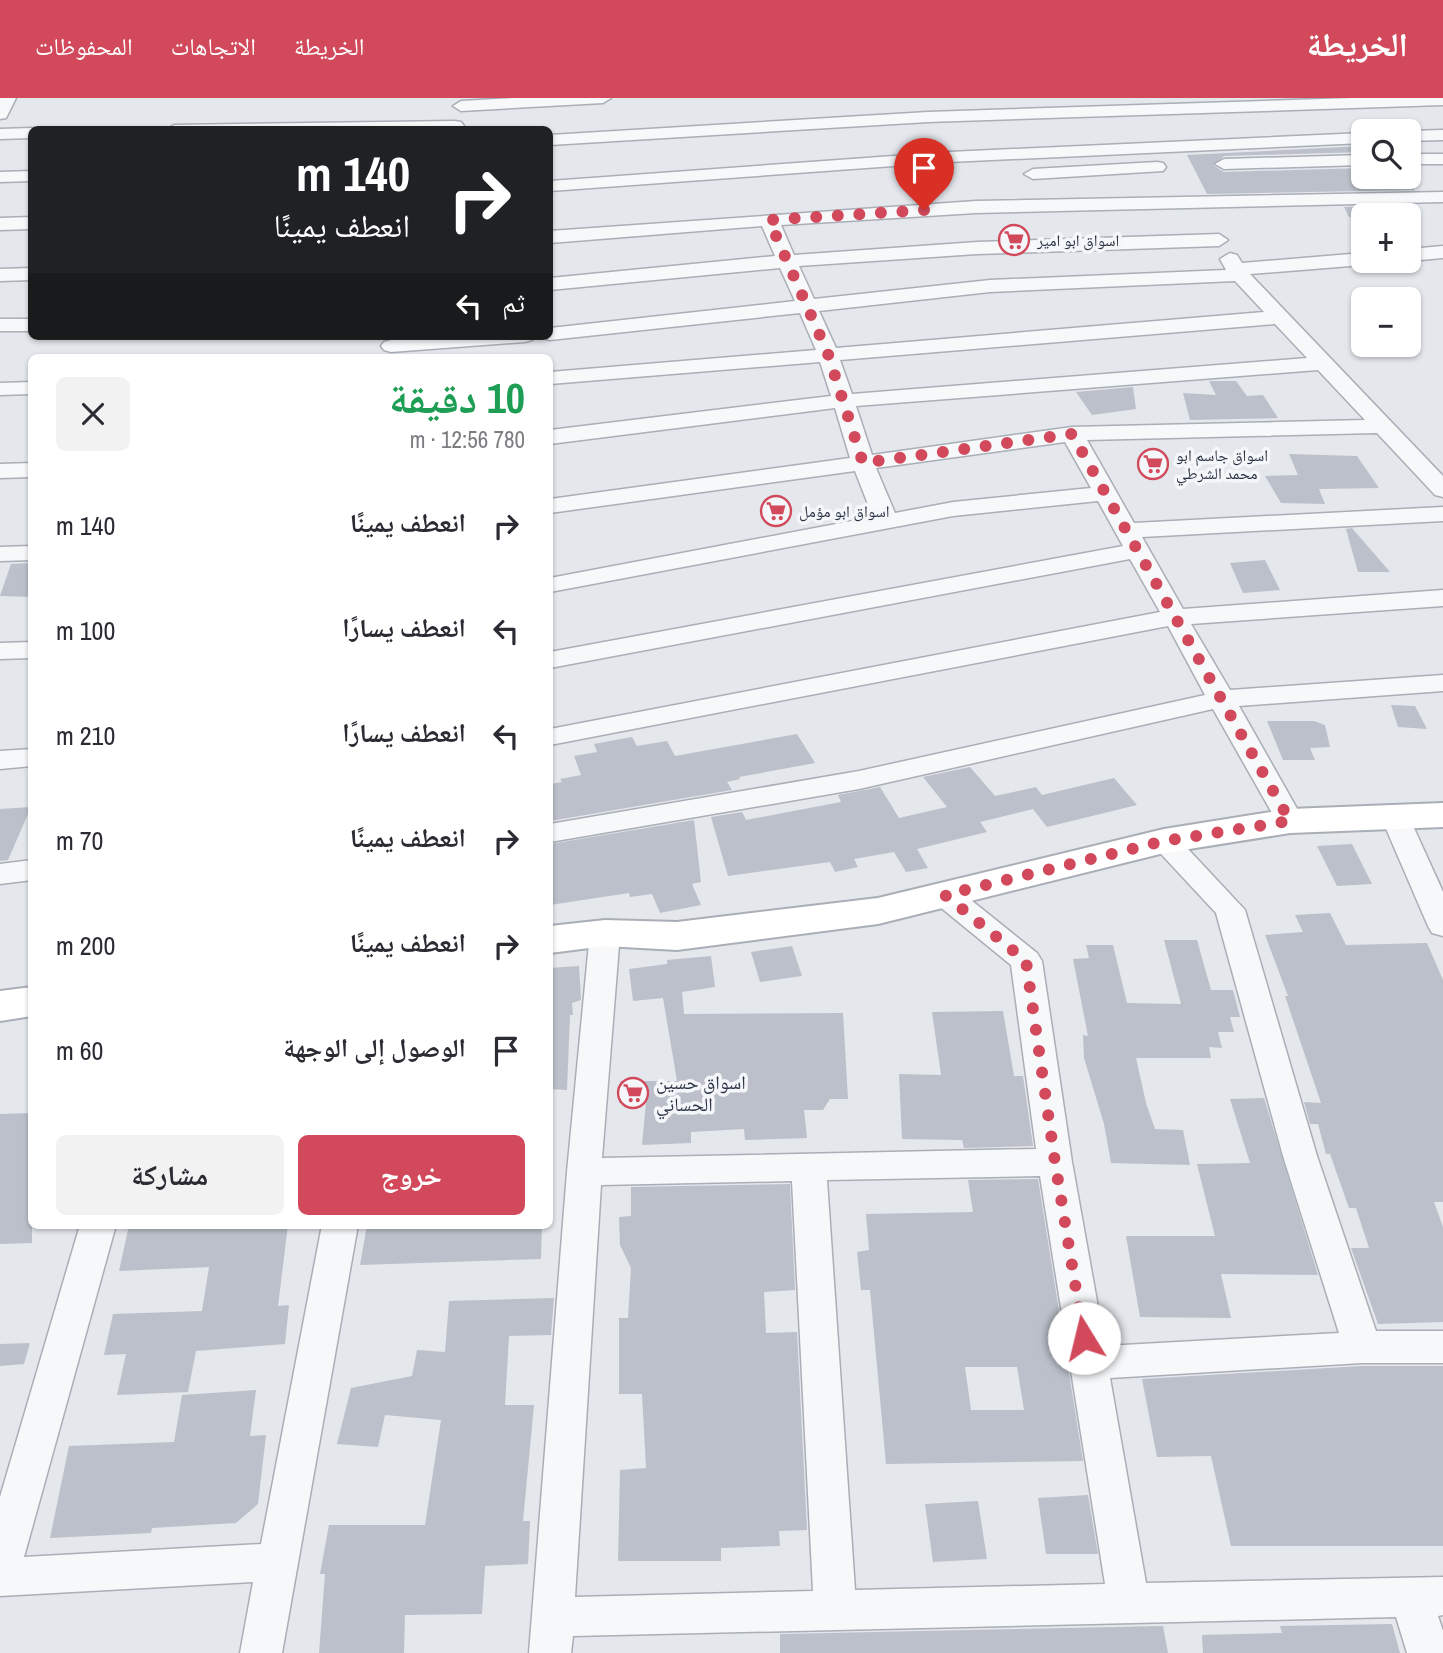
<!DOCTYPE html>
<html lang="ar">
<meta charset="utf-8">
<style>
body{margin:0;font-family:"Archivo Narrow","Noto Naskh Arabic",sans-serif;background:#f2f2f3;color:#2b2b33;direction:rtl;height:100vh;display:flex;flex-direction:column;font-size:26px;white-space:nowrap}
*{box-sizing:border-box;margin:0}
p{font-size:23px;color:#7c7c81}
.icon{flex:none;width:38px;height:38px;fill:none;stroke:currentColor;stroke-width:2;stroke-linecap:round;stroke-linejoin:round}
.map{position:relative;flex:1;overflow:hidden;direction:ltr}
.panel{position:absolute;left:28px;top:256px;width:525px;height:875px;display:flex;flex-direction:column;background:#fff;border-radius:10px;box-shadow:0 2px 5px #0004;direction:rtl}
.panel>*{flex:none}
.guide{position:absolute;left:28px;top:28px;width:525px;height:214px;border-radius:10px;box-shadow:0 2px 5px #0004;direction:rtl;background:#202124;color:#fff;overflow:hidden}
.fabs{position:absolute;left:1351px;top:21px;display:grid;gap:14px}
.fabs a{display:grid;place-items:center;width:70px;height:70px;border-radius:10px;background:#fff;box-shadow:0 2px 5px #0004;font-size:35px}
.pin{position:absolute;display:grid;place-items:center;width:60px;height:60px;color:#fff;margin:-72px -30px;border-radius:50% 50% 50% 0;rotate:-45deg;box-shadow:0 0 7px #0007}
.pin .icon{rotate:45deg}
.me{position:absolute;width:77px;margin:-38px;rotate:351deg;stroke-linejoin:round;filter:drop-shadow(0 0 5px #0008)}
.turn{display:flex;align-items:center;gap:24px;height:147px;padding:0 28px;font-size:32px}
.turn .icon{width:91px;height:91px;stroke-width:2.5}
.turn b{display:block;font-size:49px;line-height:60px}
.then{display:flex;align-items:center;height:66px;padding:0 28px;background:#0003;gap:14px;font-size:26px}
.round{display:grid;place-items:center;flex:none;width:74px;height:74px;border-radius:10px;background:#f2f2f3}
.summary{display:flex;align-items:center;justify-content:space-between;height:119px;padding:0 28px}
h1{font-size:42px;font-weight:700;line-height:52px;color:#1e9e55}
.cta{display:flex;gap:14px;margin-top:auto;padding:14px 28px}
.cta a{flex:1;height:80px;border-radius:10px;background:#d1495b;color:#fff;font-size:28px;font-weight:700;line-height:80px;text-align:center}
.cta a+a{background:#f2f2f3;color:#2b2b33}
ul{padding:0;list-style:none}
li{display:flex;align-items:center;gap:21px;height:105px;padding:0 28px}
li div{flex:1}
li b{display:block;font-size:26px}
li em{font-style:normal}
header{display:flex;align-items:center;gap:42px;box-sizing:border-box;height:98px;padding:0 35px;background:#d1495b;color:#fff}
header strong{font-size:33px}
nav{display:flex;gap:38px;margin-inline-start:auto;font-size:24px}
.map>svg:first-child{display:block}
.building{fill:#bbc0ca;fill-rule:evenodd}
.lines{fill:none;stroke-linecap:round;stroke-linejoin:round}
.street-casing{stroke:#a9aeb7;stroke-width:3}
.secondary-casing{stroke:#a9aeb7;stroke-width:4}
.street{fill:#f7f8fa;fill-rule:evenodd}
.secondary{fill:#fff;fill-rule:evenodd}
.route{stroke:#d1495b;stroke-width:12;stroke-dasharray:0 21.6}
.labels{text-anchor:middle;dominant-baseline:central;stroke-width:7;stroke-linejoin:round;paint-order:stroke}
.far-poi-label{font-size:16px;fill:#2b3445;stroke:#f4f6f9;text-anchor:start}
.poi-label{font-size:19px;fill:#2b3445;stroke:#f4f6f9;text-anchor:start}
</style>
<header>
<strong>الخريطة</strong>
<nav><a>الخريطة</a><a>الاتجاهات</a><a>المحفوظات</a></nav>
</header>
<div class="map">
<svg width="1443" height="1555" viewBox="0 0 1443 1555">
<rect width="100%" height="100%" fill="#e4e7ec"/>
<path class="building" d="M 1363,48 L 1363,54 L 1224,58 L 1213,67 L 1224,74 L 1363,70 L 1363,80 L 1405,79 L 1415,92 L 1207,96 L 1187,57 Z
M 1402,108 L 1399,109 L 1401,117 L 1349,119 L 1344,109 Z
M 1209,283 L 1236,283 L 1247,298 L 1263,297 L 1278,320 L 1190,322 L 1183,295 L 1216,297 Z
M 1133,289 L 1136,311 L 1092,317 L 1076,294 Z
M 1289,356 L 1357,358 L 1379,390 L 1319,391 L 1325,406 L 1281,405 L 1265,378 L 1298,377 Z
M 1352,430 L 1390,474 L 1358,474 L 1346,431 Z
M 1265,462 L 1280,492 L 1243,495 L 1230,465 Z
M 32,465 L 32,499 L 0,498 L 11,466 Z
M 1391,607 L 1415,608 L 1427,631 L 1398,629 Z
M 1267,623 L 1314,623 L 1325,627 L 1330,649 L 1310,650 L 1315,662 L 1283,662 Z
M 797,636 L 815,665 L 739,679 L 740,681 L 727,684 L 732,692 L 550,723 L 550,686 L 562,684 L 560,681 L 581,677 L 574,658 L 597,654 L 594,646 L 632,639 L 637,648 L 667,643 L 675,658 Z
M 970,669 L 995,698 L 1036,689 L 1042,697 L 1114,680 L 1137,707 L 1047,729 L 1033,711 L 980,724 L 987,734 L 917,751 L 928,770 L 906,774 L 894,754 L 854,761 L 858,769 L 835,774 L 830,764 L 728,778 L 711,719 L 742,714 L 746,722 L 841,704 L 838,697 L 880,689 L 899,720 L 947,709 L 923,679 Z
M 31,709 L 8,762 L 0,763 L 0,711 Z
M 694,722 L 701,784 L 692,786 L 701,807 L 660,815 L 652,796 L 630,799 L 629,795 L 550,807 L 550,746 Z
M 1352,746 L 1372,786 L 1337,788 L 1317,748 Z
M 1330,815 L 1346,847 L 1427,845 L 1443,882 L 1443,1104 L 1434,1104 L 1443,1129 L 1443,1224 L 1378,1226 L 1351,1150 L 1369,1150 L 1356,1110 L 1349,1110 L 1330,1056 L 1326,1056 L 1318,1026 L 1310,1026 L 1304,1004 L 1321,1005 L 1285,898 L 1288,898 L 1265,837 L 1303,834 L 1295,817 Z
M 1164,842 L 1197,842 L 1211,892 L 1233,892 L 1240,919 L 1230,919 L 1234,934 L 1218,934 L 1222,950 L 1209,949 L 1211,960 L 1136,960 L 1146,1005 L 1155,1031 L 1183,1032 L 1190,1067 L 1111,1065 L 1104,1026 L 1084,960 L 1083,937 L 1088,938 L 1073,861 L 1089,860 L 1086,847 L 1113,847 L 1127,905 L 1181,906 Z
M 792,848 L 802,878 L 760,884 L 751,854 Z
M 711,858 L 715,889 L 682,894 L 684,916 L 843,915 L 848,1001 L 830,1001 L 823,1012 L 804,1012 L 807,1040 L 745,1042 L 744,1031 L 691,1034 L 691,1045 L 642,1047 L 646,1004 L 619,1005 L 620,983 L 677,983 L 663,900 L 633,903 L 629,871 L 667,866 L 667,862 Z
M 579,868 L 581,902 L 572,905 L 573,917 L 570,917 L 567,992 L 550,991 L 550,870 Z
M 1003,913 L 1014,978 L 1023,978 L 1033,1048 L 964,1050 L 962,1042 L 902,1041 L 899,976 L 941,977 L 932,914 Z
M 1264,1000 L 1318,1177 L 1221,1176 L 1231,1220 L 1140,1219 L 1126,1138 L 1215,1138 L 1197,1066 L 1250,1065 L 1230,1001 Z
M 32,1015 L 32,1145 L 0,1146 L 0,1016 Z
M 1038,1081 L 1083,1363 L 886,1366 L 870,1192 L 861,1192 L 857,1154 L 869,1152 L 866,1116 L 973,1114 L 968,1082 ZM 965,1269 L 1017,1269 L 1024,1312 L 971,1312 Z
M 790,1086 L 795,1192 L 764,1194 L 766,1235 L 797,1234 L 807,1432 L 779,1433 L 780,1448 L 721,1450 L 721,1463 L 618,1463 L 620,1372 L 646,1370 L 642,1296 L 619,1296 L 619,1220 L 628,1220 L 631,1170 L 620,1147 L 619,1119 L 631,1118 L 631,1089 Z
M 129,1127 L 288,1127 L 278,1208 L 289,1207 L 285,1246 L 196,1253 L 188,1294 L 117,1297 L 126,1256 L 104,1257 L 113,1216 L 202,1213 L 209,1169 L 119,1173 Z
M 367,1127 L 542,1127 L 541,1161 L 360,1167 Z
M 554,1200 L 551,1237 L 509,1238 L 505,1307 L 534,1307 L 523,1423 L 530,1423 L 528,1466 L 485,1468 L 482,1516 L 405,1517 L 404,1555 L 319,1555 L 325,1476 L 320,1476 L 329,1427 L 425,1427 L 441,1322 L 385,1317 L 378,1349 L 337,1346 L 351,1290 L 412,1278 L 417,1252 L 445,1254 L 449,1203 Z
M 30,1245 L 24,1266 L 0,1268 L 0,1246 Z
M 1362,1268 L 1443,1268 L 1443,1448 L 1231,1448 L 1211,1358 L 1157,1359 L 1142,1281 Z
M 256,1292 L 250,1338 L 266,1337 L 258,1406 L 236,1425 L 152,1430 L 151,1435 L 50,1440 L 69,1348 L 174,1344 L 182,1297 Z
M 1088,1397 L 1098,1456 L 1046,1456 L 1038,1400 Z
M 978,1403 L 987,1461 L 933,1464 L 925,1406 Z
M 1392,1526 L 1400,1555 L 1203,1555 L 1202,1537 L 1282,1535 L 1280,1528 Z
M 1163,1528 L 1168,1555 L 780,1555 L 780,1536 Z"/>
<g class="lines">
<g class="street-casing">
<path id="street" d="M 0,0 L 16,0 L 6,20 L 0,21 Z
M 514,0 L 611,0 L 603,5 L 461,13 L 453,8 L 461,3 Z
M 1352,0 L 1443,0 L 1443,7 L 928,24 L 550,47 L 550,37 L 928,14 Z
M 455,23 L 461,24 L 464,28 L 461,32 L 166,32 L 174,27 Z
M 32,30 L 38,32 L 32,32 L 32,40 L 0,41 L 0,31 Z
M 1443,32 L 1443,42 L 1409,43 L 1407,33 Z
M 1363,35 L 1363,45 L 949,64 L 550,93 L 550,83 L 949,54 Z
M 1409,56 L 1443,56 L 1443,66 L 1409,66 Z
M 1363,57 L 1363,67 L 1224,71 L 1215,66 L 1224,61 Z
M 1157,64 L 1163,65 L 1166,69 L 1163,73 L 1033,81 L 1024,76 L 1033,71 Z
M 32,73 L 32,83 L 0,84 L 0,74 Z
M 1443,94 L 1443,104 L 976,115 L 781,127 L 794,157 L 977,144 L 1219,136 L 1228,142 L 1219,148 L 977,156 L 799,168 L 814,201 L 990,182 L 1226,172 L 1220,161 L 1230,155 L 1237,157 L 1242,165 L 1363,155 L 1363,163 L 1371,163 L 1363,167 L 1250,176 L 1443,378 L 1443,399 L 1435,397 L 1377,335 L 1087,342 L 1134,425 L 1443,409 L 1443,423 L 1142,439 L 1183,511 L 1443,492 L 1443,508 L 1191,526 L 1230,592 L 1443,577 L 1443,593 L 1239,608 L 1304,723 L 1300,729 L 1290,732 L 1280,729 L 1213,611 L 859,691 L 550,744 L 550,726 L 859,673 L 1205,597 L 1168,528 L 550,647 L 550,631 L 1160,514 L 1130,461 L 550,570 L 550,554 L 1123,448 L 1098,403 L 953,418 L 550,494 L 550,480 L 873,419 L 855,373 L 550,415 L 550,401 L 850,360 L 835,310 L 550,346 L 550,332 L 831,298 L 820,264 L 550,286 L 550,274 L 816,252 L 800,215 L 550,242 L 543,240 L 541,238 L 550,238 L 550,230 L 795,203 L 780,170 L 550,192 L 550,180 L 775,158 L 762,128 L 550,145 L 550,133 L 976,103 ZM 1235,183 L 1264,214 L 836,250 L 819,213 L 990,194 ZM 1275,226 L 1307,260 L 852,296 L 840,262 ZM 1318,272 L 1365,322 L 1072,329 L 872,357 L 856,308 ZM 1065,344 L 1091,390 L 953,404 L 895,415 L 876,370 Z
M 32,119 L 32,131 L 0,132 L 0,120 Z
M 1443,148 L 1443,160 L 1409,163 L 1409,151 Z
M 32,170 L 32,182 L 0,183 L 0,171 Z
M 0,221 L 32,221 L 32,233 L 0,233 Z
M 442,238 L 535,238 L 532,242 L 525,244 L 391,254 L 384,252 L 381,248 L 384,244 L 391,242 Z
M 32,284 L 32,296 L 0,297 L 0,285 Z
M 32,365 L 32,379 L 0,380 L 0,366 Z
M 32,448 L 32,462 L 0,463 L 0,449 Z
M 32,544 L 32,560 L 0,561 L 0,545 Z
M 32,651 L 32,668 L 0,671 L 0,653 Z
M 1395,710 L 1405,713 L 1409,719 L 1443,794 L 1443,838 L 1432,835 L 1428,828 L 1381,719 L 1385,713 Z
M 1164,734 L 1174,736 L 1245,812 L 1317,1058 L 1376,1233 L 1443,1233 L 1443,1265 L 1362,1265 L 1110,1280 L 1146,1485 L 1443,1479 L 1443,1517 L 1438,1518 L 1443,1533 L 1443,1555 L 1407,1555 L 1396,1519 L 573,1538 L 571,1555 L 529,1555 L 567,1074 L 590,835 L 594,828 L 605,825 L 616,828 L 620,835 L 602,1060 L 1036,1051 L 1011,867 L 934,804 L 930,797 L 934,790 L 945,787 L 956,790 L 1037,855 L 1042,863 L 1072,1064 L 1105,1248 L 1339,1235 L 1283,1058 L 1216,815 L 1149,743 L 1154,736 ZM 1040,1078 L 1105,1486 L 855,1492 L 827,1082 ZM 792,1083 L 813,1493 L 575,1499 L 601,1087 Z
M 32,762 L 32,782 L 0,786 L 0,766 Z
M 80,1127 L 116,1127 L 24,1459 L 261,1446 L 322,1127 L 358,1127 L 282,1555 L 240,1555 L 253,1484 L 0,1498 L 0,1399 Z"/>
</g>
<g class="secondary-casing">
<path id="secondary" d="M 1443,705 L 1443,729 L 1290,735 L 1164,755 L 878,826 L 677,852 L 605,848 L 550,855 L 550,828 L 605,822 L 677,824 L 878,800 L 1164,731 L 1290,711 Z
M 32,889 L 32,918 L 0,923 L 0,893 Z"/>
</g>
<use href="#street" class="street"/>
<use href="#secondary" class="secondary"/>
</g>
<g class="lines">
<path class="route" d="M 924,112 L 769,122 L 828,256 L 863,365 L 1072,336 L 1290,723 L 1164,743 L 945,797 L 1026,863 L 1055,1064 L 1084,1240"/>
</g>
<defs>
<g id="supermarket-ring" transform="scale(1.575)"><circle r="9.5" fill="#f4f6f9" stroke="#d1495b" stroke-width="1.5"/><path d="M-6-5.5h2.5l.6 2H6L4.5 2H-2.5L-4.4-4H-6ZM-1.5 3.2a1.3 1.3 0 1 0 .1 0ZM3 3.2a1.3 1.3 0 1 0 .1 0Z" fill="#d1495b"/></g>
</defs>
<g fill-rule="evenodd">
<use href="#supermarket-ring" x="1014" y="142"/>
<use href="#supermarket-ring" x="1153" y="366"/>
<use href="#supermarket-ring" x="776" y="413"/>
<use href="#supermarket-ring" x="633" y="995"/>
</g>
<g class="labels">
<g class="far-poi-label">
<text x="1037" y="142">اسواق ابو امير</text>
<text x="1176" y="357">اسواق جاسم ابو<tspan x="1176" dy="18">محمد الشرطي</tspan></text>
<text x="799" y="413">اسواق ابو مؤمل</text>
</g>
<g class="poi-label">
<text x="656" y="984">اسواق حسين<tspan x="656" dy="22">الحساني</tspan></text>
</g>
</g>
</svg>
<div class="fabs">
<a><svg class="icon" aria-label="search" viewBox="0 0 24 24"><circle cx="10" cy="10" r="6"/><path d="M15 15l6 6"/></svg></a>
<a>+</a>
<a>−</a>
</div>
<div class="pin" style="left:924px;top:112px;background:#d93025"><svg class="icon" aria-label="arrive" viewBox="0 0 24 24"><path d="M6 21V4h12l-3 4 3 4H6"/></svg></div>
<svg class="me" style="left:1084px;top:1240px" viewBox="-20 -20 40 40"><circle r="19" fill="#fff"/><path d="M0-13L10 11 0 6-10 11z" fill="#d1495b"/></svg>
<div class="guide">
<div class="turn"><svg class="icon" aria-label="right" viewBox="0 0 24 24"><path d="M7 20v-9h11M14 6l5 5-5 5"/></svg><div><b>140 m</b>انعطف يمينًا</div></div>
<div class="then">ثم<svg class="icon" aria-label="left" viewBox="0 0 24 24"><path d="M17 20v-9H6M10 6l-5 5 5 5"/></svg></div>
</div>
<section class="panel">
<div class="summary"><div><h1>10 دقيقة</h1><p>780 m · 12:56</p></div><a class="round"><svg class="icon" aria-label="close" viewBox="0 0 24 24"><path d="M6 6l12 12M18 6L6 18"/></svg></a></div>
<ul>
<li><svg class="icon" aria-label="right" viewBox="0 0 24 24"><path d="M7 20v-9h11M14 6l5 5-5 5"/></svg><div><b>انعطف يمينًا</b></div><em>140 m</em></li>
<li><svg class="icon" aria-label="left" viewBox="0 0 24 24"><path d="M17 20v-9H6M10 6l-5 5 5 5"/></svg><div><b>انعطف يسارًا</b></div><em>100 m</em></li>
<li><svg class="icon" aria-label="left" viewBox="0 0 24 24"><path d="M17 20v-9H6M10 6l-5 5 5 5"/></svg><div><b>انعطف يسارًا</b></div><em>210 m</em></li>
<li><svg class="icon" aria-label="right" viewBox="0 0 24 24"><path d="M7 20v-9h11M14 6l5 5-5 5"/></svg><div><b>انعطف يمينًا</b></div><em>70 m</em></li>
<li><svg class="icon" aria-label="right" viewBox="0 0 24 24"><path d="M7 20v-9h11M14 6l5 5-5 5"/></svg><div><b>انعطف يمينًا</b></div><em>200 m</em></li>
<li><svg class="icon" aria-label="arrive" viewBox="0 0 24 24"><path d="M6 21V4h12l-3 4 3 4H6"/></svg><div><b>الوصول إلى الوجهة</b></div><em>60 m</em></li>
</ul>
<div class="cta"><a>خروج</a><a>مشاركة</a></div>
</section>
</div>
